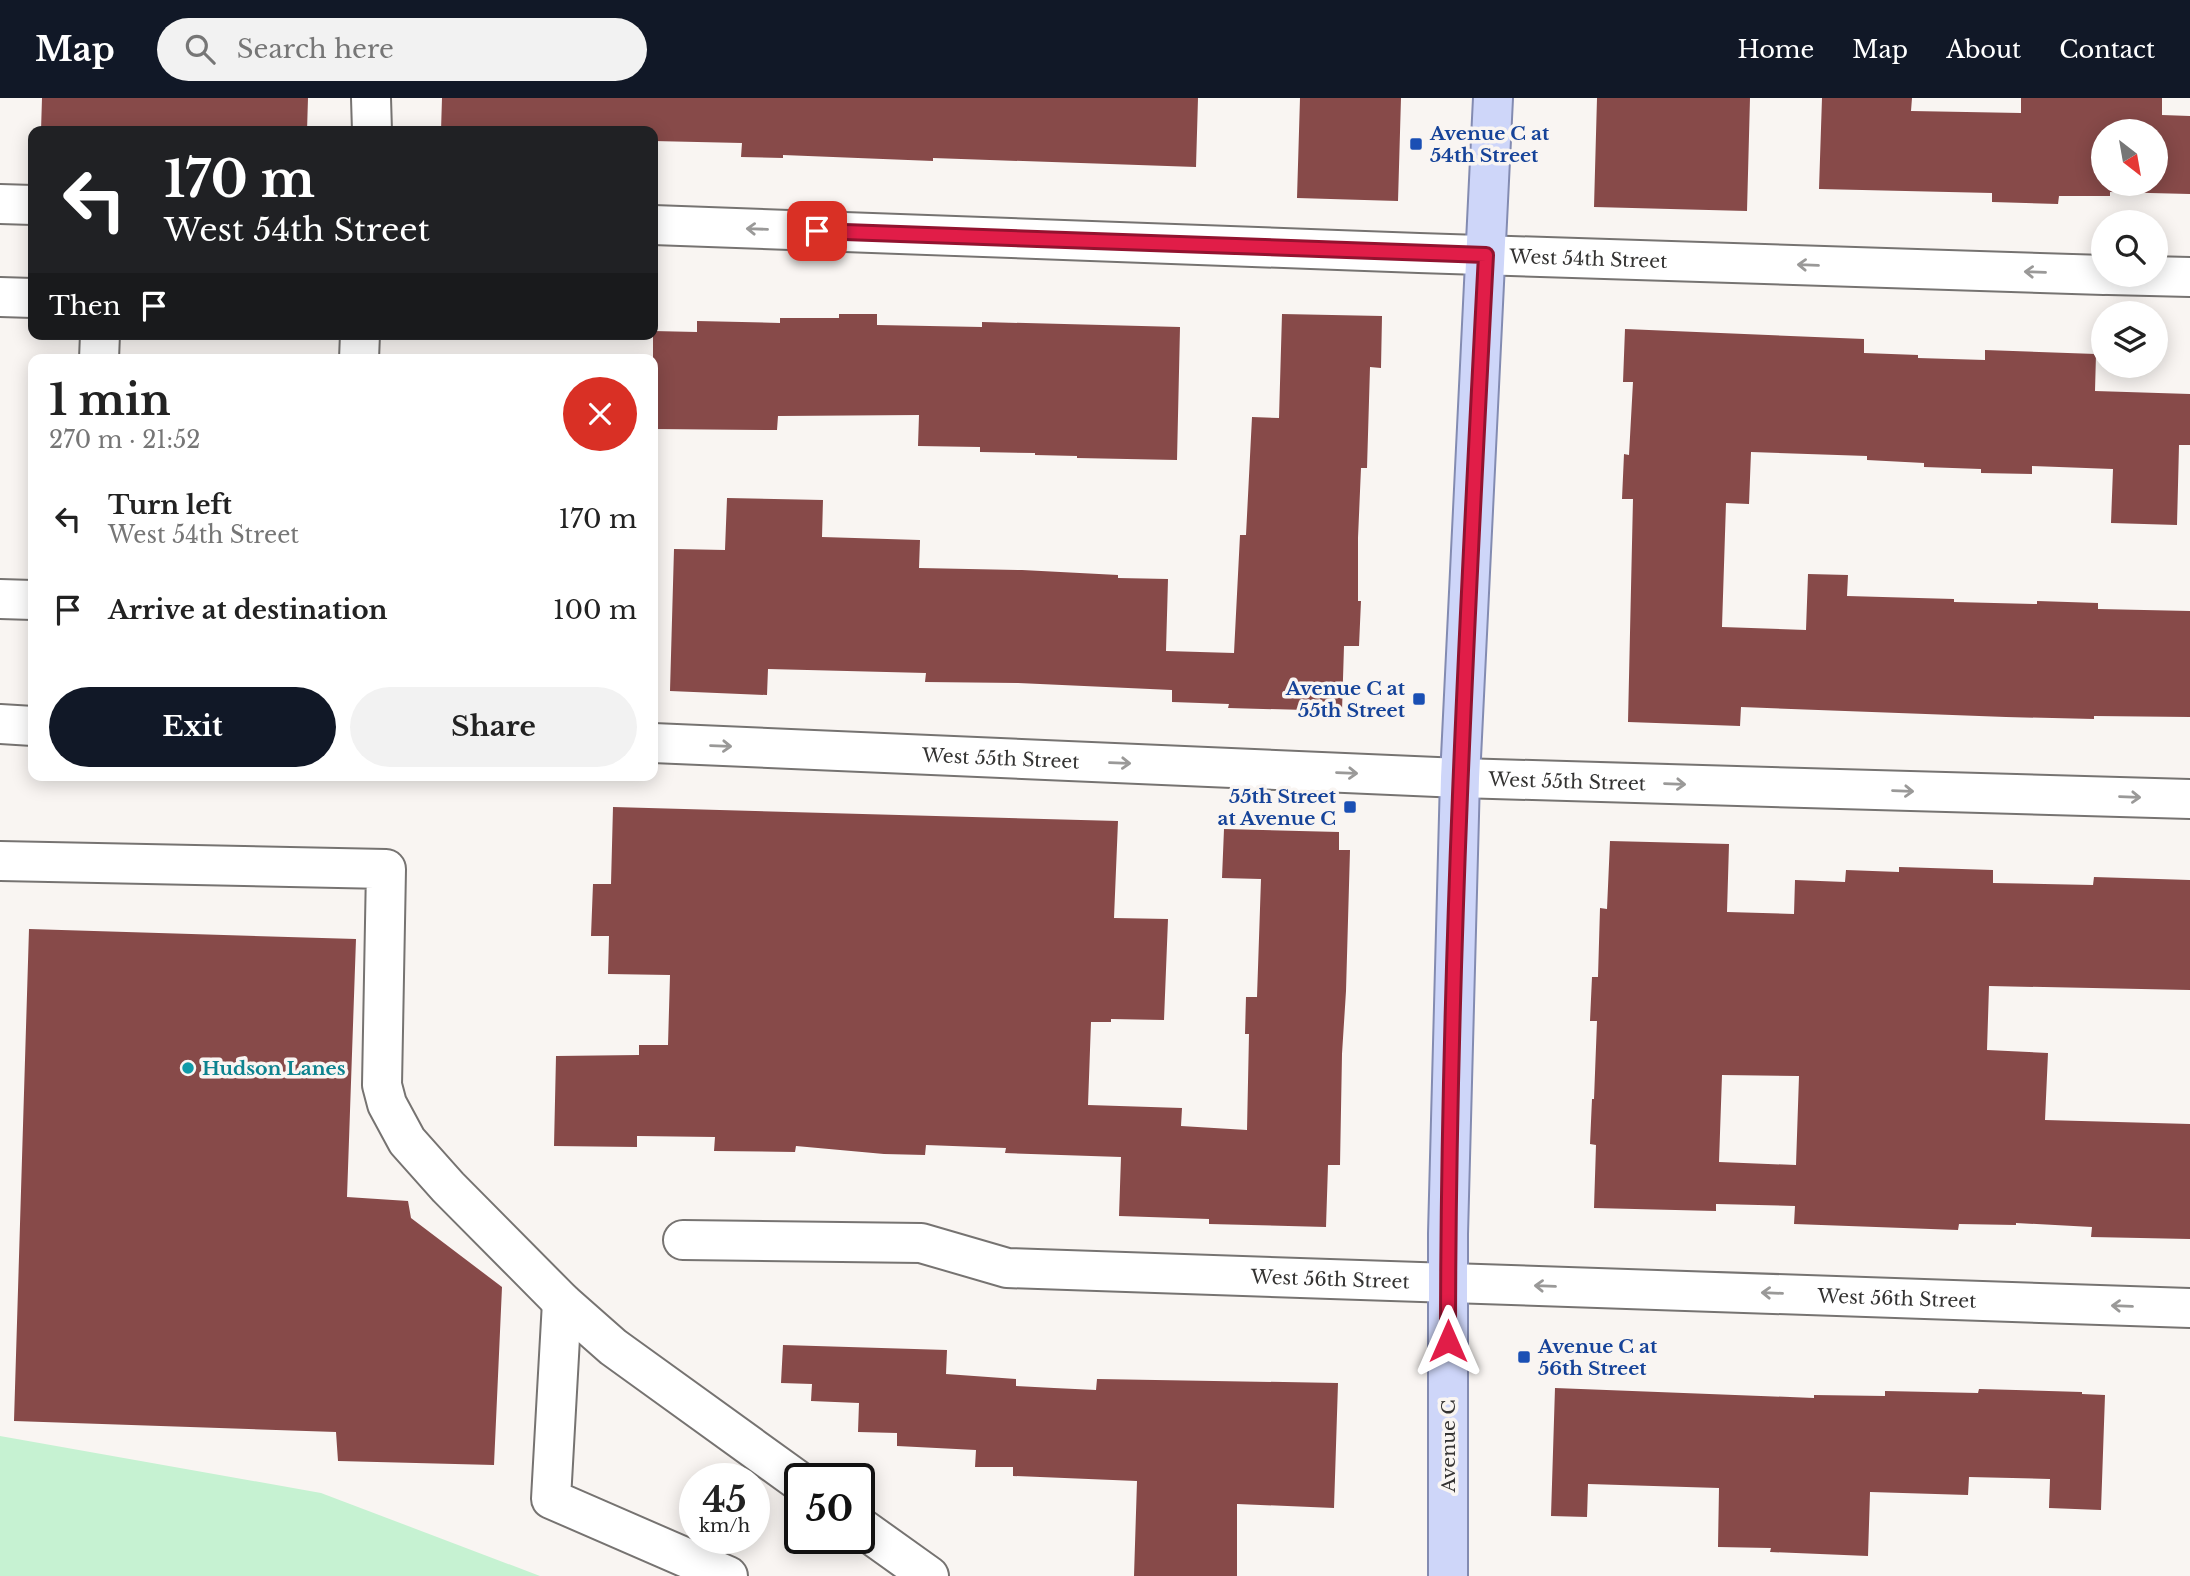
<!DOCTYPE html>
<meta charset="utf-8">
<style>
body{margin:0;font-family:"Libre Baskerville",serif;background:#f2f2f2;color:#222;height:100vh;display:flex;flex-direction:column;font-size:26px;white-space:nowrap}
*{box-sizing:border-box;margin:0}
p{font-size:23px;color:#767676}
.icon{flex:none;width:38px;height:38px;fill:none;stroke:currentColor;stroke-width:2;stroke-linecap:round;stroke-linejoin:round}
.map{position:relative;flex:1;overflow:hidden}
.details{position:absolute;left:28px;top:256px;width:630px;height:427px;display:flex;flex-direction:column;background:#fff;border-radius:14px;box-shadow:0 4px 18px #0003}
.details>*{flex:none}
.top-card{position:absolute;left:28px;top:28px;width:630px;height:214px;border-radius:14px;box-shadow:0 4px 18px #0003;background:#202124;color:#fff;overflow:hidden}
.needle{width:46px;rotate:149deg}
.controls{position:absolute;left:2091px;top:21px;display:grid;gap:14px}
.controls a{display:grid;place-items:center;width:77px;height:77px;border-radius:50%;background:#fff;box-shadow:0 4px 18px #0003;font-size:35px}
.speed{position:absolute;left:679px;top:1365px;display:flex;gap:14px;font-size:35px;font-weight:700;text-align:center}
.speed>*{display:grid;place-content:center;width:91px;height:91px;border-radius:50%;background:#fff;box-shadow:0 4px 18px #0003;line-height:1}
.speed small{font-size:18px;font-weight:400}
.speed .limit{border:4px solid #111;border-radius:10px;background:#fff;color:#111}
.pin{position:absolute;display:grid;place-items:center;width:60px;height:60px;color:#fff;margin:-30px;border-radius:14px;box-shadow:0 4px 10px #0006}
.me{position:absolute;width:77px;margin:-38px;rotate:0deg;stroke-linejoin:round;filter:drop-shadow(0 0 5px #0008)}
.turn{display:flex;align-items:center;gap:24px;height:147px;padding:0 21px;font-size:32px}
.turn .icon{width:91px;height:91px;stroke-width:2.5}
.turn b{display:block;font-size:49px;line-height:60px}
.then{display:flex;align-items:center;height:66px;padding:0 21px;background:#0003;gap:14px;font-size:26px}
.round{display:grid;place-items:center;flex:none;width:74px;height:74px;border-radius:37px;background:#f2f2f2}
.headline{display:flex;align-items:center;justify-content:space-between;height:119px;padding:0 21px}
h1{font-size:42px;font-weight:800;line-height:52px}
.button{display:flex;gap:14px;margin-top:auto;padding:14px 21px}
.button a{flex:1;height:80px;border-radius:42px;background:#111827;color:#fff;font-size:28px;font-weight:800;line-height:80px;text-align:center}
.button a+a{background:#f2f2f2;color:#222}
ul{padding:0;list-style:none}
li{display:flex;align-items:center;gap:21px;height:91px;padding:0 21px}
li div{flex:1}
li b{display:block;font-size:26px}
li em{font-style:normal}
header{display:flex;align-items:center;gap:42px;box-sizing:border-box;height:98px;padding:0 35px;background:#111827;color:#fff}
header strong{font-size:33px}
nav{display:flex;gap:38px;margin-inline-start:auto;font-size:24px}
.search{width:490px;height:63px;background:#f2f2f2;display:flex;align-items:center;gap:18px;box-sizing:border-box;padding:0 24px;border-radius:38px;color:#767676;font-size:26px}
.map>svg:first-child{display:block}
.green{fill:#c6f2d2}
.building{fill:#874a49;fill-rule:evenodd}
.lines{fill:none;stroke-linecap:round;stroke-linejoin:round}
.minor-casing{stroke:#767371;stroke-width:42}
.major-casing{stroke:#838bb1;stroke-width:42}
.minor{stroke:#fff;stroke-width:38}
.major{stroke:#ced6f9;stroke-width:38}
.oneway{stroke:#9a9998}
.route-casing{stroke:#92132f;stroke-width:18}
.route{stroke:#e11d48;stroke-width:12}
.transit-dot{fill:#1a4fb4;stroke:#f9f5f2;stroke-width:2.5}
.culture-dot{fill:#0f9aa8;stroke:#f9f5f2;stroke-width:2.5}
.labels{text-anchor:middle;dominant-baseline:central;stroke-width:7;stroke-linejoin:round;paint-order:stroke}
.transit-label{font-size:19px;font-weight:bold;fill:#164399;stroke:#f9f5f2;text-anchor:start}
.street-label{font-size:19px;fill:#343332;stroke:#f9f5f2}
.culture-label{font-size:19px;font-weight:bold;fill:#0d838f;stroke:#f9f5f2;text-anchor:start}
</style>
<header>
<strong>Map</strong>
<div class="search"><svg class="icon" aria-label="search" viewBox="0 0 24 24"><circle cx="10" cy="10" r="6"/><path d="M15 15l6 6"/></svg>Search here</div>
<nav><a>Home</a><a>Map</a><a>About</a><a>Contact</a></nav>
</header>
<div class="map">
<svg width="2190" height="1478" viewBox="0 0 2190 1478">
<rect width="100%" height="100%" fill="#f9f5f2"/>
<path class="green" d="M 0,1338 L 321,1395 L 540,1478 L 0,1478 Z"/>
<path class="building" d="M 42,0 L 308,0 L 307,33 L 41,33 Z
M 442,0 L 1198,0 L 1196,69 L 933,60 L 933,63 L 783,57 L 783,60 L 741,59 L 742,45 L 653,43 L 653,33 L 441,33 Z
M 1300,0 L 1401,0 L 1398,103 L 1297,100 Z
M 1597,0 L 1750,0 L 1747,113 L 1594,109 Z
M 1822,0 L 1912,0 L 1911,13 L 2021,15 L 2021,0 L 2162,0 L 2162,17 L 2190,18 L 2190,96 L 2110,94 L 2110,98 L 2059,98 L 2058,106 L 1992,104 L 1992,95 L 1819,91 ZM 2104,33 L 2156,33 L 2156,86 L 2104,86 Z
M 839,216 L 877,216 L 877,227 L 982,229 L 982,224 L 1180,229 L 1177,362 L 1077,360 L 1077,358 L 1035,357 L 1035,355 L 980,354 L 980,349 L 918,348 L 919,317 L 778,318 L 777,332 L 653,331 L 653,233 L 697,234 L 697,223 L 780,225 L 780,220 L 839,220 Z
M 1282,216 L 1382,218 L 1381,270 L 1370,269 L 1367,370 L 1361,370 L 1358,440 L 1358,503 L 1361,503 L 1359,548 L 1344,548 L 1342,613 L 1228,610 L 1229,606 L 1172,604 L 1172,592 L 1018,585 L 925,584 L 926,575 L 768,571 L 767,597 L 670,593 L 674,451 L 725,452 L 727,400 L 823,402 L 822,439 L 920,442 L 919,470 L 1022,472 L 1118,477 L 1118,480 L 1168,481 L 1166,553 L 1234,555 L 1240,437 L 1246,437 L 1252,319 L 1279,320 Z
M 1625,231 L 1864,241 L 1864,255 L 1918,257 L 1918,260 L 1985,262 L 1985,252 L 2096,256 L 2095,293 L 2190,296 L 2190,347 L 2179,347 L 2177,427 L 2111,425 L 2113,371 L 2032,368 L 2032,376 L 1981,375 L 1981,371 L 1924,369 L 1924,365 L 1867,362 L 1867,358 L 1751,354 L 1749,406 L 1726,405 L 1722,529 L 1806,532 L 1808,476 L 1848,477 L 1847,498 L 1954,501 L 1954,504 L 2037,506 L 2037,503 L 2098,505 L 2098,511 L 2190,513 L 2190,619 L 2094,618 L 2094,621 L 2006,619 L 1741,609 L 1740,628 L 1628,624 L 1633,401 L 1622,401 L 1624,356 L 1629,357 L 1633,284 L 1623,284 Z
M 613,709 L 1118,723 L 1114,820 L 1168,821 L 1164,922 L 1111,921 L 1111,924 L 1091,924 L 1088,1007 L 1182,1010 L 1181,1028 L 1247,1032 L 1249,936 L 1245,936 L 1246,899 L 1257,899 L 1261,781 L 1222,780 L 1224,731 L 1339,734 L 1339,752 L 1350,752 L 1346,893 L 1342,956 L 1340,1067 L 1328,1067 L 1326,1129 L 1209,1126 L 1209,1121 L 1119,1118 L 1121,1059 L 1005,1055 L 1006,1050 L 926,1047 L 925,1057 L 884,1056 L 796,1048 L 795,1054 L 714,1053 L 715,1039 L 637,1038 L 637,1049 L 554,1048 L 556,958 L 639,957 L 639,947 L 668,947 L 670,877 L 608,876 L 609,838 L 591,838 L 593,786 L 611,786 Z
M 1610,743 L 1729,746 L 1727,814 L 1794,816 L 1795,782 L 1845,784 L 1846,772 L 1899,774 L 1899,769 L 1993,772 L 1993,785 L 2093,787 L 2094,779 L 2190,782 L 2190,892 L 1989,888 L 1987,952 L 2048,955 L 2045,1022 L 2190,1026 L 2190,1141 L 2091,1139 L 2092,1129 L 2016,1125 L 2016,1127 L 1959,1126 L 1958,1132 L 1794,1126 L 1795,1108 L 1716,1106 L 1716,1113 L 1594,1110 L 1596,1047 L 1590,1046 L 1592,1001 L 1594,1001 L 1597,923 L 1590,923 L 1592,879 L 1598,879 L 1600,810 L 1607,811 ZM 1722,977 L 1799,978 L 1796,1067 L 1719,1064 Z
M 29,831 L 356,841 L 347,1099 L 408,1103 L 411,1120 L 502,1189 L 494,1367 L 338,1363 L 336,1334 L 14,1323 Z
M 783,1247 L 947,1252 L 946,1276 L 1016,1281 L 1016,1288 L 1054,1290 L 1096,1292 L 1097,1281 L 1338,1285 L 1334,1410 L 1237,1406 L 1237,1478 L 1134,1478 L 1137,1383 L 1013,1378 L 1013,1369 L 975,1369 L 976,1352 L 897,1348 L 897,1335 L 858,1334 L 859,1305 L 811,1303 L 812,1286 L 781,1285 Z
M 1555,1290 L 1814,1300 L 1814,1297 L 1885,1298 L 1885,1293 L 1978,1295 L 1979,1291 L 2082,1294 L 2082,1296 L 2105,1297 L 2101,1412 L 2049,1410 L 2050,1381 L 1969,1379 L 1968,1397 L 1870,1394 L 1868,1458 L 1770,1454 L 1771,1450 L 1718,1449 L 1719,1390 L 1588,1386 L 1587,1419 L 1551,1418 Z"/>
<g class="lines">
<g class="minor-casing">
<g id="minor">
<path d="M 371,0 L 372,33"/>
<path d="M 0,106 L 33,107"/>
<path id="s1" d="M 653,127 L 1419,155 L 2104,177"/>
<path d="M 2109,177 L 2190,179"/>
<path d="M 0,199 L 33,200"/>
<path d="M 99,261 L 100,236"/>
<path d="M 359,261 L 360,236"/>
<path d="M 0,501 L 33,502"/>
<path d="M 0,626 L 33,628"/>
<path id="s2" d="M 653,645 L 1460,680 L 2190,701"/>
<path d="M 0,763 L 386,771 L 382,987 L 387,1006 L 407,1043 L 448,1089 L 562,1204 L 613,1249 L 800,1384"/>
<path id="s3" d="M 683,1142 L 921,1145 L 1007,1170 L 2190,1210"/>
<path d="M 562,1204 L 551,1401 L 728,1478"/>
<path d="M 859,1428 L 929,1478"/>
</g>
</g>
<g class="major-casing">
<path id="major" d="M 1448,1478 L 1448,1136 L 1460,680 L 1493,0"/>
</g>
<use href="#minor" class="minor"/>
<use href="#major" class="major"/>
</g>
<defs><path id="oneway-shaft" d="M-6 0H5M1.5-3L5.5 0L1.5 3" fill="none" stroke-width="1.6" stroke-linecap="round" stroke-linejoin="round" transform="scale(1.75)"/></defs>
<g class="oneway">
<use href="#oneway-shaft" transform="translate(757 131) rotate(-178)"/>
<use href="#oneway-shaft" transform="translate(1808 167) rotate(-178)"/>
<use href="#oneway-shaft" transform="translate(2035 174) rotate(-178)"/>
<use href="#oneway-shaft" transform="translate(721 648) rotate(2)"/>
<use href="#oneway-shaft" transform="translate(1120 665) rotate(2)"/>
<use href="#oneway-shaft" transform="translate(1347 675) rotate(2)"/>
<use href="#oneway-shaft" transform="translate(1675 686) rotate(2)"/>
<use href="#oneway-shaft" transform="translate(1903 693) rotate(2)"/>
<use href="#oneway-shaft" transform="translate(2130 699) rotate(2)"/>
<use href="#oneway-shaft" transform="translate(1545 1188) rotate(-178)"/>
<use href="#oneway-shaft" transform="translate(1772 1195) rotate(-178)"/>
<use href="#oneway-shaft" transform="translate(2122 1208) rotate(-178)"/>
</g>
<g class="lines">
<g class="route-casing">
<path id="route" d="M 817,133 L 1486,157 C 1467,519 1448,881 1448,1243"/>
</g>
<use href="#route" class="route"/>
</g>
<g class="transit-dot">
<rect x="1409" y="39" width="14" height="14" rx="3.5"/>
<rect x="1412" y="594" width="14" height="14" rx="3.5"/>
<rect x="1343" y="702" width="14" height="14" rx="3.5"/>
<rect x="1517" y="1252" width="14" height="14" rx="3.5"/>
</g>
<circle class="culture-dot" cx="188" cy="970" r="7"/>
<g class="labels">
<g class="transit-label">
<text x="1430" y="35">Avenue C at<tspan x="1430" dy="22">54th Street</tspan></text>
<text x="1405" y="590" text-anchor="end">Avenue C at<tspan x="1405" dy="22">55th Street</tspan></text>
<text x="1336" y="698" text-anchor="end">55th Street<tspan x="1336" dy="22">at Avenue C</tspan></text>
<text x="1538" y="1248">Avenue C at<tspan x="1538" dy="22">56th Street</tspan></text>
</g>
<g class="street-label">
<text stroke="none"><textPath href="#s1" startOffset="936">West 54th Street</textPath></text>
<text stroke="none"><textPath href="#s2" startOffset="348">West 55th Street</textPath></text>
<text stroke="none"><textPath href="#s2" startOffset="915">West 55th Street</textPath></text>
<text stroke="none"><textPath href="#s3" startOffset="651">West 56th Street</textPath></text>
<text stroke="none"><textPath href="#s3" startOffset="1218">West 56th Street</textPath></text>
<text transform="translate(1448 1348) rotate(-90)">Avenue C</text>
</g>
<g class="culture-label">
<text x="202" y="970">Hudson Lanes</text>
</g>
</g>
</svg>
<div class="controls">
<a><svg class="needle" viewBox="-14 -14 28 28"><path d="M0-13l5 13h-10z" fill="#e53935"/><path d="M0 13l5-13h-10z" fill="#767676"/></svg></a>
<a><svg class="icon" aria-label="search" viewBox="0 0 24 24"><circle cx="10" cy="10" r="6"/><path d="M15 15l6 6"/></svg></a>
<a><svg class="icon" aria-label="layers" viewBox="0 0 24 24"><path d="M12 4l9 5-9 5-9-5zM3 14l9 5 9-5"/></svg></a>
</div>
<div class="speed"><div>45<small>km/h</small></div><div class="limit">50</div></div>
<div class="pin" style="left:817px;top:133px;background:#d93025"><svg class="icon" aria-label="arrive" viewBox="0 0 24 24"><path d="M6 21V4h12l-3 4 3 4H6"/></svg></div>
<svg class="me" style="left:1448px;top:1243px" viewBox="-20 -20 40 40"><path d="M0-17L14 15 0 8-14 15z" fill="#e11d48" stroke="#fff" stroke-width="4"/></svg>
<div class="top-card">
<div class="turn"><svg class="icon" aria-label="left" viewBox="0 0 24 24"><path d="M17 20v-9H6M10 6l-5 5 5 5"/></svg><div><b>170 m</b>West 54th Street</div></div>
<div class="then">Then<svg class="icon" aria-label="arrive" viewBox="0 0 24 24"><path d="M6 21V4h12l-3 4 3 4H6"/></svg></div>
</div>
<section class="details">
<div class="headline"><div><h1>1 min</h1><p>270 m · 21:52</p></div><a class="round" style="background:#d93025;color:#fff"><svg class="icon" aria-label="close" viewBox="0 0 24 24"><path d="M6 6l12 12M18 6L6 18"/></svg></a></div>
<ul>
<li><svg class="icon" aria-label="left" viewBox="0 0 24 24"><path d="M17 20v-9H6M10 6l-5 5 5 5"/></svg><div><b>Turn left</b><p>West 54th Street</p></div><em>170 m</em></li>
<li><svg class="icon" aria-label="arrive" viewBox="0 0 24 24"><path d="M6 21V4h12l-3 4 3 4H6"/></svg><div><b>Arrive at destination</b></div><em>100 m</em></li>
</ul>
<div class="button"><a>Exit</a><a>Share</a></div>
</section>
</div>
